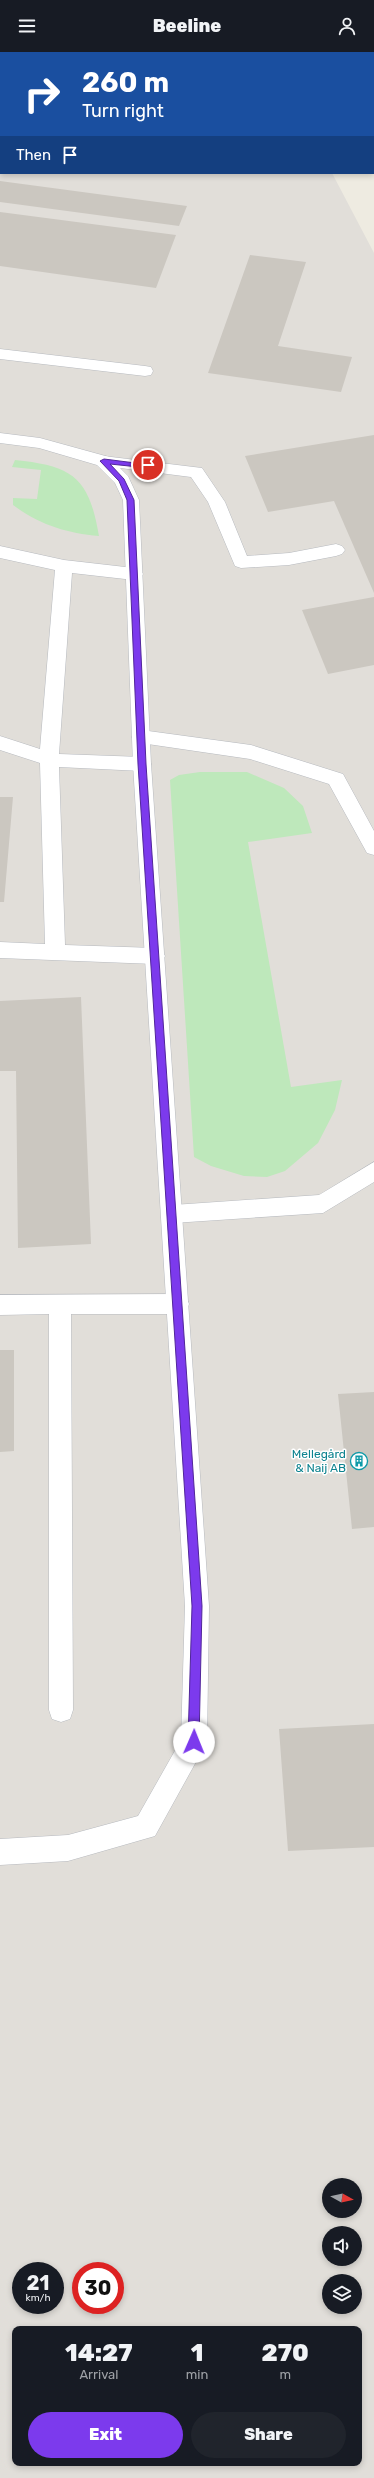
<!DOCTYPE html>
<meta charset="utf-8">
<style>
body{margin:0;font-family:Rubik,sans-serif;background:#20242c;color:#f1f3f6;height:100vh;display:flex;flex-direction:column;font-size:15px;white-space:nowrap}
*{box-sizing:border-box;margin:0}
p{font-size:13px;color:#9ea1a6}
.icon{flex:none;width:22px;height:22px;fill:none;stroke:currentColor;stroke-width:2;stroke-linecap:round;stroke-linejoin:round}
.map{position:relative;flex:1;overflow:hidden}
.panel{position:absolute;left:12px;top:2274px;width:350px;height:140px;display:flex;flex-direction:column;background:#171b24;border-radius:8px;box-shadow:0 2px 6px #0003}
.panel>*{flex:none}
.guide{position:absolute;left:0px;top:0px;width:374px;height:122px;box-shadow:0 2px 6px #0003;background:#1a4fa0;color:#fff;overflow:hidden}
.needle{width:26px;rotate:98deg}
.tools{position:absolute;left:322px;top:2126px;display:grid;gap:8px}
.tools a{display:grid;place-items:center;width:40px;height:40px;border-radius:50%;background:#171b24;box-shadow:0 2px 6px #0003;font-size:20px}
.speed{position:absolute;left:12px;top:2210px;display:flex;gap:8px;font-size:20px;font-weight:700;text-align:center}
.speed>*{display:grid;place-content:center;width:52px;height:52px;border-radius:50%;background:#171b24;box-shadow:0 2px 6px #0003;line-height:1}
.speed small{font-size:10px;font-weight:400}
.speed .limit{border:6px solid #d22;background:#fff;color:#111}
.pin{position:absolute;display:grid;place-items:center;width:34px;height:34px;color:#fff;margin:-17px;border:2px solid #fff;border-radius:50%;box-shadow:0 1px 4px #0007}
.me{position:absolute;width:44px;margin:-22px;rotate:1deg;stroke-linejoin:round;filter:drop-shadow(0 0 3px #0008)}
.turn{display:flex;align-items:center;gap:14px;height:84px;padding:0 16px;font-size:18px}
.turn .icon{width:52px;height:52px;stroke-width:2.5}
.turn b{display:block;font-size:28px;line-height:34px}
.then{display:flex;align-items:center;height:38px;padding:0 16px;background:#0003;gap:8px;font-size:15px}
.eta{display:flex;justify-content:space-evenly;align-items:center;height:68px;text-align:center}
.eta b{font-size:24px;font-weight:800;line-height:28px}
.cta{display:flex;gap:8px;margin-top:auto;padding:8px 16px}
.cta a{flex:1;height:46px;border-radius:24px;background:#7c3aed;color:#fff;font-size:16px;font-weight:800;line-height:46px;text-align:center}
.cta a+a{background:#20242c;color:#f1f3f6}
header{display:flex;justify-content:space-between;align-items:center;height:52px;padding:0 16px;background:#171b24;font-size:18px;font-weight:800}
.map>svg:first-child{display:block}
.industrial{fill:#e1ded9;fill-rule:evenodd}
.green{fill:#bee8bb}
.building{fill:#cbc7c0}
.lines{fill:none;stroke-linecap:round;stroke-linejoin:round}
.lane-casing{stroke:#b7babf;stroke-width:1}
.street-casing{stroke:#b7babf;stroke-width:1}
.primary-casing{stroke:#fdc14c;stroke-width:1}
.lane{fill:#fff;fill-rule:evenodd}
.street{fill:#fff;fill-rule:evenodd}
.primary{fill:#ffeba6;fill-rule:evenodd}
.route{fill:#7c3aed;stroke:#51269a}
.labels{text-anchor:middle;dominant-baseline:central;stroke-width:3;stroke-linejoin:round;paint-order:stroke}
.culture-label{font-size:12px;fill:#0d838f;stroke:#fff;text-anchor:end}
</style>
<header><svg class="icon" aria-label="menu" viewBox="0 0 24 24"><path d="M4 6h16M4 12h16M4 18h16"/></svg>Beeline<svg class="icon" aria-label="person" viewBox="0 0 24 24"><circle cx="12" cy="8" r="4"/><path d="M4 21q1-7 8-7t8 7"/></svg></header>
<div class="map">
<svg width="374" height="2426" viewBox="0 0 374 2426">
<rect width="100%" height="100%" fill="#eeebe1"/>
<path class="industrial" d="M 0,0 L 272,0 L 1,1 L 1,121 L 332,121 L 374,201 L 374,2426 L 0,2426 ZM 329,2133 L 355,2133 L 355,2159 L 329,2159 ZM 329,2181 L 355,2181 L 355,2207 L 329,2207 ZM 21,2219 L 55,2219 L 55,2253 L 21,2253 ZM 81,2219 L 115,2219 L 115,2253 L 81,2253 ZM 329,2229 L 355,2229 L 355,2255 L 329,2255 ZM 15,2277 L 359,2277 L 359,2411 L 15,2411 Z"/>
<path class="green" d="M 15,408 C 74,414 89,426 99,484 C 66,481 40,473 13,453 L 13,446 L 37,447 L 41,418 L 12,415 Z
M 200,720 L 247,720 L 284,736 L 303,754 L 312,781 L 248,790 L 291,1035 L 342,1028 L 335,1058 L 318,1091 L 285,1119 L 267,1125 L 244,1124 L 211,1114 L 194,1105 L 170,728 L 179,723 Z"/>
<path class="building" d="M 0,129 L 187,154 L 179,174 L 0,150 Z
M 0,160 L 176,183 L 156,236 L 0,214 Z
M 250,203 L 306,210 L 278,294 L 352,305 L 341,340 L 208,321 Z
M 374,383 L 374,541 L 334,449 L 268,460 L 245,404 Z
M 374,545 L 374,613 L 328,622 L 302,558 Z
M 0,745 L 13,745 L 4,850 L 0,850 Z
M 81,945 L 91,1192 L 18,1196 L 16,1019 L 0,1019 L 0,949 Z
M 0,1298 L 14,1298 L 14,1399 L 0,1400 Z
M 374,1340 L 374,1475 L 352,1477 L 338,1342 Z
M 374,1672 L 374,1795 L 288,1799 L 279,1677 Z"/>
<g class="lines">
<g class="lane-casing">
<path id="lane" d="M 0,297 L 145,314 L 151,315 L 153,319 L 151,323 L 145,324 L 0,307 Z
M 103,404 L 202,416 L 225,450 L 247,504 L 289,501 L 336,492 L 342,494 L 345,498 L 342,502 L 336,504 L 289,513 L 241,516 L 235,514 L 208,450 L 191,425 L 97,413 L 95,409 L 97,405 Z
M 0,494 L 64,508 L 134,516 L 140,518 L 143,522 L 140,526 L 134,528 L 72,521 L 59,702 L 142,705 L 149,707 L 151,712 L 149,717 L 142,719 L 59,715 L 65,893 L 155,896 L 162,899 L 165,904 L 162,909 L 155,912 L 0,906 L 0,890 L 45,892 L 40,711 L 0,698 L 0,684 L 40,697 L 55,518 L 0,506 Z
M 141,678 L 251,693 L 343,722 L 374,779 L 374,803 L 367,801 L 329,732 L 250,707 L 134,690 L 132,685 L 134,680 Z
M 374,1110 L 374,1130 L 323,1161 L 173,1171 L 165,1168 L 162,1162 L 165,1156 L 173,1153 L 319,1143 Z
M 178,1242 L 186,1245 L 189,1252 L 186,1259 L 178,1262 L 71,1262 L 73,1658 L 70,1667 L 61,1670 L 52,1667 L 49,1658 L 49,1262 L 0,1263 L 0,1243 Z"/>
</g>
<g class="street-casing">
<path id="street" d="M 0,381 L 40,386 L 109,405 L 128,424 L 139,448 L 151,712 L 209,1554 L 207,1690 L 155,1784 L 68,1809 L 0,1813 L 0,1787 L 68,1783 L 138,1764 L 181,1688 L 185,1554 L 133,712 L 123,448 L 115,431 L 97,413 L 39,396 L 0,391 Z"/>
</g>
<g class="primary-casing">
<path id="primary" d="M 323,0 L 337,0 L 337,1 L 323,1 Z
M 373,61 L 374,61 L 374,70 L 373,70 Z"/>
</g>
<use href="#lane" class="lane"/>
<use href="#street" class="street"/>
<use href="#primary" class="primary"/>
</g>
<path class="route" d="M 104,407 L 151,413 L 148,416 L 110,412 L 124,427 L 134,448 L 146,712 L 202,1554 L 199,1690 L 194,1695 L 188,1690 L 192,1554 L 138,712 L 127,448 L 119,429 L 100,409 Z"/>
<defs>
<g id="building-ring" transform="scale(0.9)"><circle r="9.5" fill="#fff" stroke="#0f9aa8" stroke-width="1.5"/><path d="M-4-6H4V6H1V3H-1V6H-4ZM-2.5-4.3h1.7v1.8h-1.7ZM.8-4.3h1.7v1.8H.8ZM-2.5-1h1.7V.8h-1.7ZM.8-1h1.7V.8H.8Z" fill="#0f9aa8"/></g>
</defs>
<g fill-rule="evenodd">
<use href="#building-ring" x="359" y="1409"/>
</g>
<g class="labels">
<g class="culture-label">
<text x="346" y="1402">Mellegård<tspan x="346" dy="14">&amp; Naij AB</tspan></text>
</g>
</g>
</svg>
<div class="tools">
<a><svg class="needle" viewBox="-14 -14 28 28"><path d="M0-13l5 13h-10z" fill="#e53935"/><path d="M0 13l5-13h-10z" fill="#9ea1a6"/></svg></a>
<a><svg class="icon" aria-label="sound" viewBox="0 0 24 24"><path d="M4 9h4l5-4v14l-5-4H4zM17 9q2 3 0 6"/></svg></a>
<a><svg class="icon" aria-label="layers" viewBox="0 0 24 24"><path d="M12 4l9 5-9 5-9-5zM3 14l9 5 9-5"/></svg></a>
</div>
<div class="speed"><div>21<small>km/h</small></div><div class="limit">30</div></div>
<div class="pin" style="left:148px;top:413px;background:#d93025"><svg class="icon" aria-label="arrive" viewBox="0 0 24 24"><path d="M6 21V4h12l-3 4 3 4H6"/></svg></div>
<svg class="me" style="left:194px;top:1690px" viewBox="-20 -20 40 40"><circle r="19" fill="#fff"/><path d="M0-13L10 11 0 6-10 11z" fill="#7c3aed"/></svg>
<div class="guide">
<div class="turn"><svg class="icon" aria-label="right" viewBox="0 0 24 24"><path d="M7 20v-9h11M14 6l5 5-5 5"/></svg><div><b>260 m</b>Turn right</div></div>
<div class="then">Then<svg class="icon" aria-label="arrive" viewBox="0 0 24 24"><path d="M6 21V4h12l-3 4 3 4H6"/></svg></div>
</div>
<section class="panel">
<div class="eta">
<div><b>14:27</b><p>Arrival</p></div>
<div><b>1</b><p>min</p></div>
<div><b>270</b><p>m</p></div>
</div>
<div class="cta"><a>Exit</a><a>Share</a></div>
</section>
</div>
